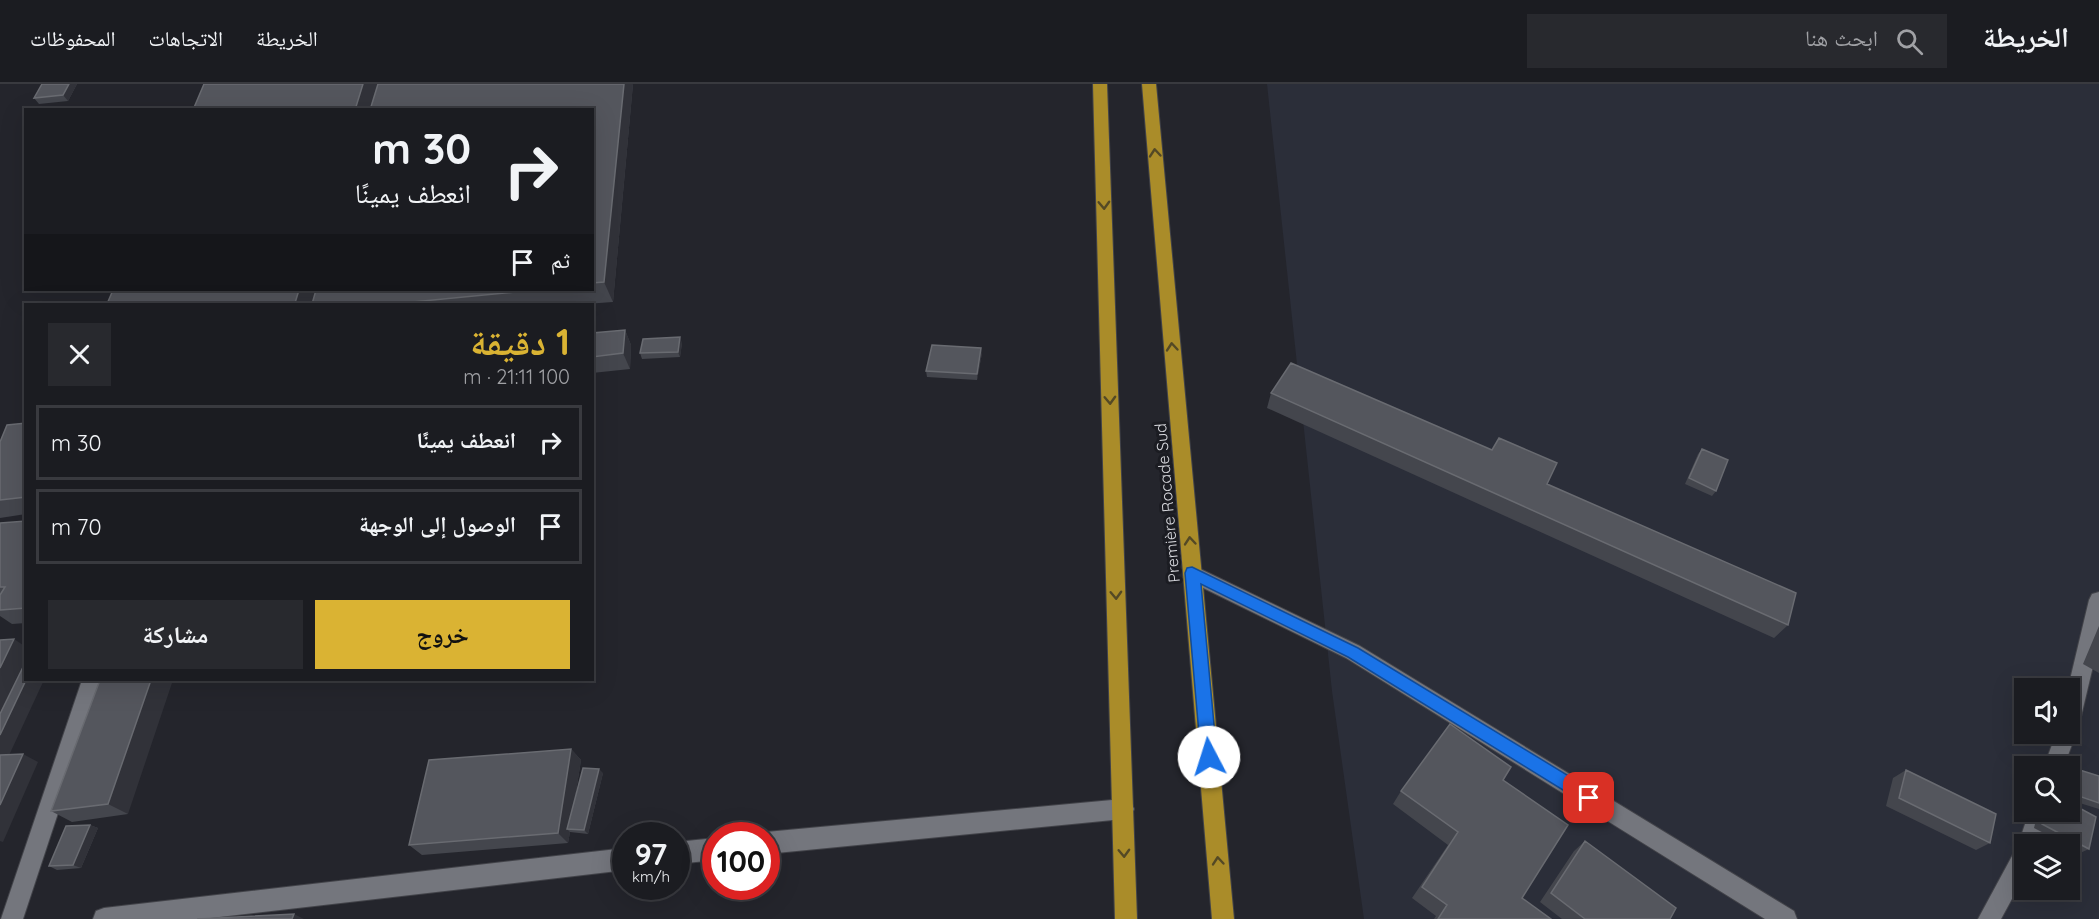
<!DOCTYPE html>
<html lang="ar">
<meta charset="utf-8">
<style>
body{margin:0;font-family:Quicksand,"Noto Naskh Arabic",sans-serif;background:#28292e;color:#f1f3f6;direction:rtl;height:100vh;display:flex;flex-direction:column;font-size:22px;white-space:nowrap}
*{box-sizing:border-box;margin:0}
p{font-size:20px;color:#a0a1a5}
.icon{flex:none;width:33px;height:33px;fill:none;stroke:currentColor;stroke-width:2;stroke-linecap:round;stroke-linejoin:round}
.map{position:relative;flex:1;overflow:hidden;direction:ltr}
.side{position:absolute;left:24px;top:219px;width:570px;height:378px;display:flex;flex-direction:column;background:#1b1c21;border-radius:0px;box-shadow:0 6px 24px #0002,0 0 0 2px #393a3f;direction:rtl}
.side>*{flex:none}
.hud{position:absolute;left:24px;top:24px;width:570px;height:183px;border-radius:0px;box-shadow:0 6px 24px #0002,0 0 0 2px #393a3f;direction:rtl;background:#1b1c21;color:#f1f3f6;overflow:hidden}
.buttons{position:absolute;left:2014px;top:594px;display:grid;gap:12px}
.buttons a{display:grid;place-items:center;width:66px;height:66px;border-radius:0px;background:#1b1c21;box-shadow:0 6px 24px #0002,0 0 0 2px #393a3f;font-size:30px}
.speed{position:absolute;left:612px;top:738px;display:flex;gap:12px;font-size:30px;font-weight:700;text-align:center}
.speed>*{display:grid;place-content:center;width:78px;height:78px;border-radius:50%;background:#1b1c21;box-shadow:0 6px 24px #0002,0 0 0 2px #393a3f;line-height:1}
.speed small{font-size:15px;font-weight:400}
.speed .limit{border:9px solid #d22;background:#fff;color:#111}
.pin{position:absolute;display:grid;place-items:center;width:51px;height:51px;color:#fff;margin:-26px;border-radius:12px;box-shadow:0 3px 9px #0006}
.me{position:absolute;width:66px;margin:-33px;rotate:355deg;stroke-linejoin:round;filter:drop-shadow(0 0 4px #0008)}
.turn{display:flex;align-items:center;gap:21px;height:126px;padding:0 24px;font-size:27px}
.turn .icon{width:78px;height:78px;stroke-width:2.5}
.turn b{display:block;font-size:42px;line-height:51px}
.then{display:flex;align-items:center;height:57px;padding:0 24px;background:#0003;gap:12px;font-size:22px}
.round{display:grid;place-items:center;flex:none;width:63px;height:63px;border-radius:0px;background:#28292e}
.overview{display:flex;align-items:center;justify-content:space-between;height:102px;padding:0 24px}
h1{font-size:36px;font-weight:700;line-height:45px;color:#dab333}
.action{display:flex;gap:12px;margin-top:auto;padding:12px 24px}
.action a{flex:1;height:69px;border-radius:0px;background:#dab333;color:#111;font-size:24px;font-weight:700;line-height:69px;text-align:center}
.action a+a{background:#28292e;color:#f1f3f6}
ul{padding:0;list-style:none}
li{display:flex;align-items:center;gap:18px;height:75px;margin:0 12px 9px;padding:0 12px;border:3px solid #393a3f;border-radius:0px}
li div{flex:1}
li b{display:block;font-size:22px}
li em{font-style:normal}
header{display:flex;align-items:center;gap:36px;box-sizing:border-box;height:84px;padding:0 30px;background:#1b1c21;border-bottom:2px solid #393a3f}
header strong{font-size:28px}
nav{display:flex;gap:33px;margin-inline-start:auto;font-size:21px}
.search{width:420px;height:54px;background:#28292e;display:flex;align-items:center;gap:15px;box-sizing:border-box;padding:0 21px;border-radius:0px;color:#a0a1a5;font-size:22px}
.map>svg:first-child{display:block}
.built{fill:#2b2e39;fill-rule:evenodd}
.lines{fill:none;stroke-linecap:round;stroke-linejoin:round}
.lane-casing{stroke:#424349;stroke-width:2}
.street-casing{stroke:#424349;stroke-width:2}
.highway-casing{stroke:#424349;stroke-width:2}
.lane{fill:#74767d;fill-rule:evenodd}
.street{fill:#74767d;fill-rule:evenodd}
.highway{fill:#aa8c29;fill-rule:evenodd}
.wall{fill:#44464d}
.shaded-wall{fill:#313239}
.building{fill:#54565d;stroke:#696b71;stroke-width:1.5}
.oneway{stroke:#544925}
.route{fill:#1a73e8;stroke:#114b97;stroke-width:1.5}
.labels{text-anchor:middle;dominant-baseline:central;stroke-width:6;stroke-linejoin:round;paint-order:stroke}
.street-label{font-size:16px;fill:#d9dadf;stroke:#1b1c22}
</style>
<header>
<strong>الخريطة</strong>
<div class="search"><svg class="icon" aria-label="search" viewBox="0 0 24 24"><circle cx="10" cy="10" r="6"/><path d="M15 15l6 6"/></svg>ابحث هنا</div>
<nav><a>الخريطة</a><a>الاتجاهات</a><a>المحفوظات</a></nav>
</header>
<div class="map">
<svg width="2099" height="835" viewBox="0 0 2099 835">
<rect width="100%" height="100%" fill="#24252c"/>
<path class="built" d="M 1267,0 L 2099,0 L 2099,835 L 1364,835 L 1332,607 ZM 2025,604 L 2070,604 L 2070,650 L 2025,650 ZM 2025,682 L 2070,682 L 2070,728 L 2025,728 ZM 2025,760 L 2070,760 L 2070,806 L 2025,806 Z"/>
<g class="lines">
<g class="lane-casing">
<path id="lane" d="M 1192,481 L 1360,562 L 1794,827 L 1797,835 L 1765,835 L 1346,574 L 1185,495 L 1183,489 L 1185,483 Z
M 2099,508 L 2099,557 L 2080,637 L 2074,645 L 2076,650 L 2064,682 L 2044,682 L 2056,650 L 2070,650 L 2070,604 L 2068,604 L 2089,516 L 2092,510 Z
M 2029,728 L 2050,728 L 2039,760 L 2025,760 L 2025,791 L 2001,835 L 1978,835 L 2018,761 Z"/>
</g>
<g class="street-casing">
<path id="street" d="M 82,596 L 102,596 L 23,835 L 1,835 Z
M 1123,715 L 1131,718 L 1134,725 L 1131,732 L 1123,735 L 766,770 L 766,752 L 758,752 L 766,748 Z
M 716,754 L 716,776 L 676,780 L 676,758 Z
M 626,764 L 626,786 L 202,835 L 93,835 L 96,827 L 104,824 Z"/>
</g>
<g class="highway-casing">
<path id="highway" d="M 1093,0 L 1107,0 L 1137,835 L 1115,835 Z
M 1142,0 L 1156,0 L 1234,835 L 1212,835 Z"/>
</g>
<use href="#lane" class="lane"/>
<use href="#street" class="street"/>
<use href="#highway" class="highway"/>
</g>
<path class="wall" d="M 42,0 L 77,0 L 68,17 L 39,20 L 34,14 Z
M 633,0 L 613,218 L 585,220 L 107,220 L 113,206 L 592,206 L 592,26 Z
M 625,246 L 631,261 L 630,285 L 592,289 L 592,249 Z
M 682,259 L 680,273 L 642,275 L 640,269 Z
M 982,269 L 977,296 L 927,293 L 926,287 Z
M 1271,309 L 1547,400 L 1788,541 L 1774,554 L 1267,324 Z
M 26,339 L 26,430 L 0,434 L 0,358 Z
M 1702,365 L 1716,407 L 1712,412 L 1685,400 L 1698,370 Z
M 26,437 L 26,539 L 12,540 L 0,532 L 0,439 Z
M 2099,542 L 2099,589 L 2083,580 Z
M 100,596 L 128,730 L 72,738 L 51,727 Z
M 571,665 L 581,676 L 575,714 L 603,689 L 588,750 L 570,748 L 568,759 L 422,771 L 409,761 Z
M 2070,683 L 2099,692 L 2099,725 L 2070,716 Z
M 1906,686 L 1990,759 L 1976,766 L 1886,722 L 1893,694 Z
M 1503,696 L 1522,814 L 1551,835 L 1434,835 L 1436,832 L 1412,814 L 1448,761 L 1393,720 L 1401,707 Z
M 2038,728 L 2070,728 L 2089,765 L 2080,769 L 2070,763 L 2070,760 L 2065,760 L 2034,744 Z
M 90,741 L 98,744 L 81,784 L 57,786 L 49,782 Z
M 1585,757 L 1670,835 L 1562,835 L 1540,818 L 1574,767 Z"/>
<path class="shaded-wall" d="M 69,0 L 77,0 L 68,17 L 63,11 Z
M 363,0 L 380,0 L 373,26 L 355,26 Z
M 624,0 L 633,0 L 613,218 L 604,198 Z
M 299,206 L 319,206 L 315,220 L 296,220 L 295,219 Z
M 625,246 L 631,261 L 630,285 L 623,269 Z
M 680,253 L 682,259 L 680,273 L 678,268 Z
M 981,264 L 982,269 L 977,296 L 977,290 Z
M 14,555 L 26,563 L 26,596 L 44,596 L 5,680 L 0,678 L 0,584 Z
M 151,596 L 173,596 L 128,730 L 108,720 Z
M 571,665 L 581,676 L 570,745 L 567,745 L 570,748 L 568,759 L 558,749 Z
M 23,670 L 38,678 L 3,758 L 0,757 L 0,721 Z
M 599,685 L 603,689 L 588,750 L 584,746 Z
M 90,741 L 98,744 L 81,784 L 73,781 Z
M 294,830 L 304,835 L 292,835 Z"/>
<path class="building" d="M 42,0 L 69,0 L 63,11 L 34,14 Z
M 204,0 L 363,0 L 355,26 L 193,26 Z
M 378,0 L 624,0 L 604,198 L 592,199 L 592,26 L 370,26 Z
M 113,206 L 299,206 L 295,219 L 282,220 L 107,220 Z
M 316,206 L 535,206 L 392,220 L 312,220 Z
M 625,246 L 623,269 L 592,273 L 592,249 Z
M 680,253 L 678,268 L 640,269 L 643,255 Z
M 932,261 L 981,264 L 977,290 L 926,287 Z
M 1291,279 L 1492,366 L 1499,354 L 1557,379 L 1547,400 L 1796,509 L 1788,541 L 1271,309 Z
M 26,339 L 26,413 L 0,416 L 0,358 L 7,341 Z
M 1702,365 L 1728,376 L 1716,407 L 1689,394 Z
M 26,437 L 26,524 L 0,526 L 0,511 L 5,503 L 0,503 L 0,439 Z
M 14,555 L 0,584 L 0,556 Z
M 26,577 L 26,596 L 0,651 L 0,630 Z
M 100,596 L 151,596 L 108,720 L 51,727 Z
M 1450,640 L 1511,683 L 1503,696 L 1568,741 L 1522,814 L 1551,835 L 1438,835 L 1447,821 L 1422,803 L 1458,748 L 1401,707 Z
M 571,665 L 558,749 L 409,761 L 429,676 Z
M 23,670 L 0,721 L 0,671 Z
M 2070,683 L 2099,692 L 2099,719 L 2070,709 Z
M 583,684 L 599,685 L 584,746 L 567,745 Z
M 1906,686 L 1996,730 L 1990,759 L 1899,714 Z
M 2070,719 L 2096,733 L 2089,765 L 2042,740 L 2045,728 L 2070,728 Z
M 90,741 L 73,781 L 49,782 L 66,742 Z
M 1585,757 L 1676,824 L 1670,835 L 1585,835 L 1551,809 Z
M 294,830 L 292,835 L 197,835 Z"/>
<defs><path id="oneway-chevron" d="M-2-3.5L2.5 0L-2 3.5" fill="none" stroke-width="1.6" stroke-linecap="round" stroke-linejoin="round" transform="scale(1.5)"/></defs>
<g class="oneway">
<use href="#oneway-chevron" transform="translate(1155 69) rotate(-95)"/>
<use href="#oneway-chevron" transform="translate(1104 121) rotate(88)"/>
<use href="#oneway-chevron" transform="translate(1172 263) rotate(-95)"/>
<use href="#oneway-chevron" transform="translate(1110 316) rotate(88)"/>
<use href="#oneway-chevron" transform="translate(1190 457) rotate(-95)"/>
<use href="#oneway-chevron" transform="translate(1116 511) rotate(88)"/>
<use href="#oneway-chevron" transform="translate(1124 769) rotate(88)"/>
<use href="#oneway-chevron" transform="translate(1218 777) rotate(-95)"/>
</g>
<path class="route" d="M 1192,483 L 1358,564 L 1595,708 L 1597,714 L 1595,719 L 1589,722 L 1584,719 L 1348,573 L 1201,500 L 1217,673 L 1214,679 L 1209,681 L 1203,679 L 1201,673 L 1185,489 L 1187,484 Z"/>
<g class="labels">
<g class="street-label">
<text transform="translate(1167 419) rotate(-95)">Première Rocade Sud</text>
</g>
</g>
</svg>
<div class="buttons">
<a><svg class="icon" aria-label="sound" viewBox="0 0 24 24"><path d="M4 9h4l5-4v14l-5-4H4zM17 9q2 3 0 6"/></svg></a>
<a><svg class="icon" aria-label="search" viewBox="0 0 24 24"><circle cx="10" cy="10" r="6"/><path d="M15 15l6 6"/></svg></a>
<a><svg class="icon" aria-label="layers" viewBox="0 0 24 24"><path d="M12 4l9 5-9 5-9-5zM3 14l9 5 9-5"/></svg></a>
</div>
<div class="speed"><div>97<small>km/h</small></div><div class="limit">100</div></div>
<div class="pin" style="left:1589px;top:714px;background:#d93025"><svg class="icon" aria-label="arrive" viewBox="0 0 24 24"><path d="M6 21V4h12l-3 4 3 4H6"/></svg></div>
<svg class="me" style="left:1209px;top:673px" viewBox="-20 -20 40 40"><circle r="19" fill="#fff"/><path d="M0-13L10 11 0 6-10 11z" fill="#1a73e8"/></svg>
<div class="hud">
<div class="turn"><svg class="icon" aria-label="right" viewBox="0 0 24 24"><path d="M7 20v-9h11M14 6l5 5-5 5"/></svg><div><b>30 m</b>انعطف يمينًا</div></div>
<div class="then">ثم<svg class="icon" aria-label="arrive" viewBox="0 0 24 24"><path d="M6 21V4h12l-3 4 3 4H6"/></svg></div>
</div>
<section class="side">
<div class="overview"><div><h1>1 دقيقة</h1><p>100 m · 21:11</p></div><a class="round"><svg class="icon" aria-label="close" viewBox="0 0 24 24"><path d="M6 6l12 12M18 6L6 18"/></svg></a></div>
<ul>
<li><svg class="icon" aria-label="right" viewBox="0 0 24 24"><path d="M7 20v-9h11M14 6l5 5-5 5"/></svg><div><b>انعطف يمينًا</b></div><em>30 m</em></li>
<li><svg class="icon" aria-label="arrive" viewBox="0 0 24 24"><path d="M6 21V4h12l-3 4 3 4H6"/></svg><div><b>الوصول إلى الوجهة</b></div><em>70 m</em></li>
</ul>
<div class="action"><a>خروج</a><a>مشاركة</a></div>
</section>
</div>
